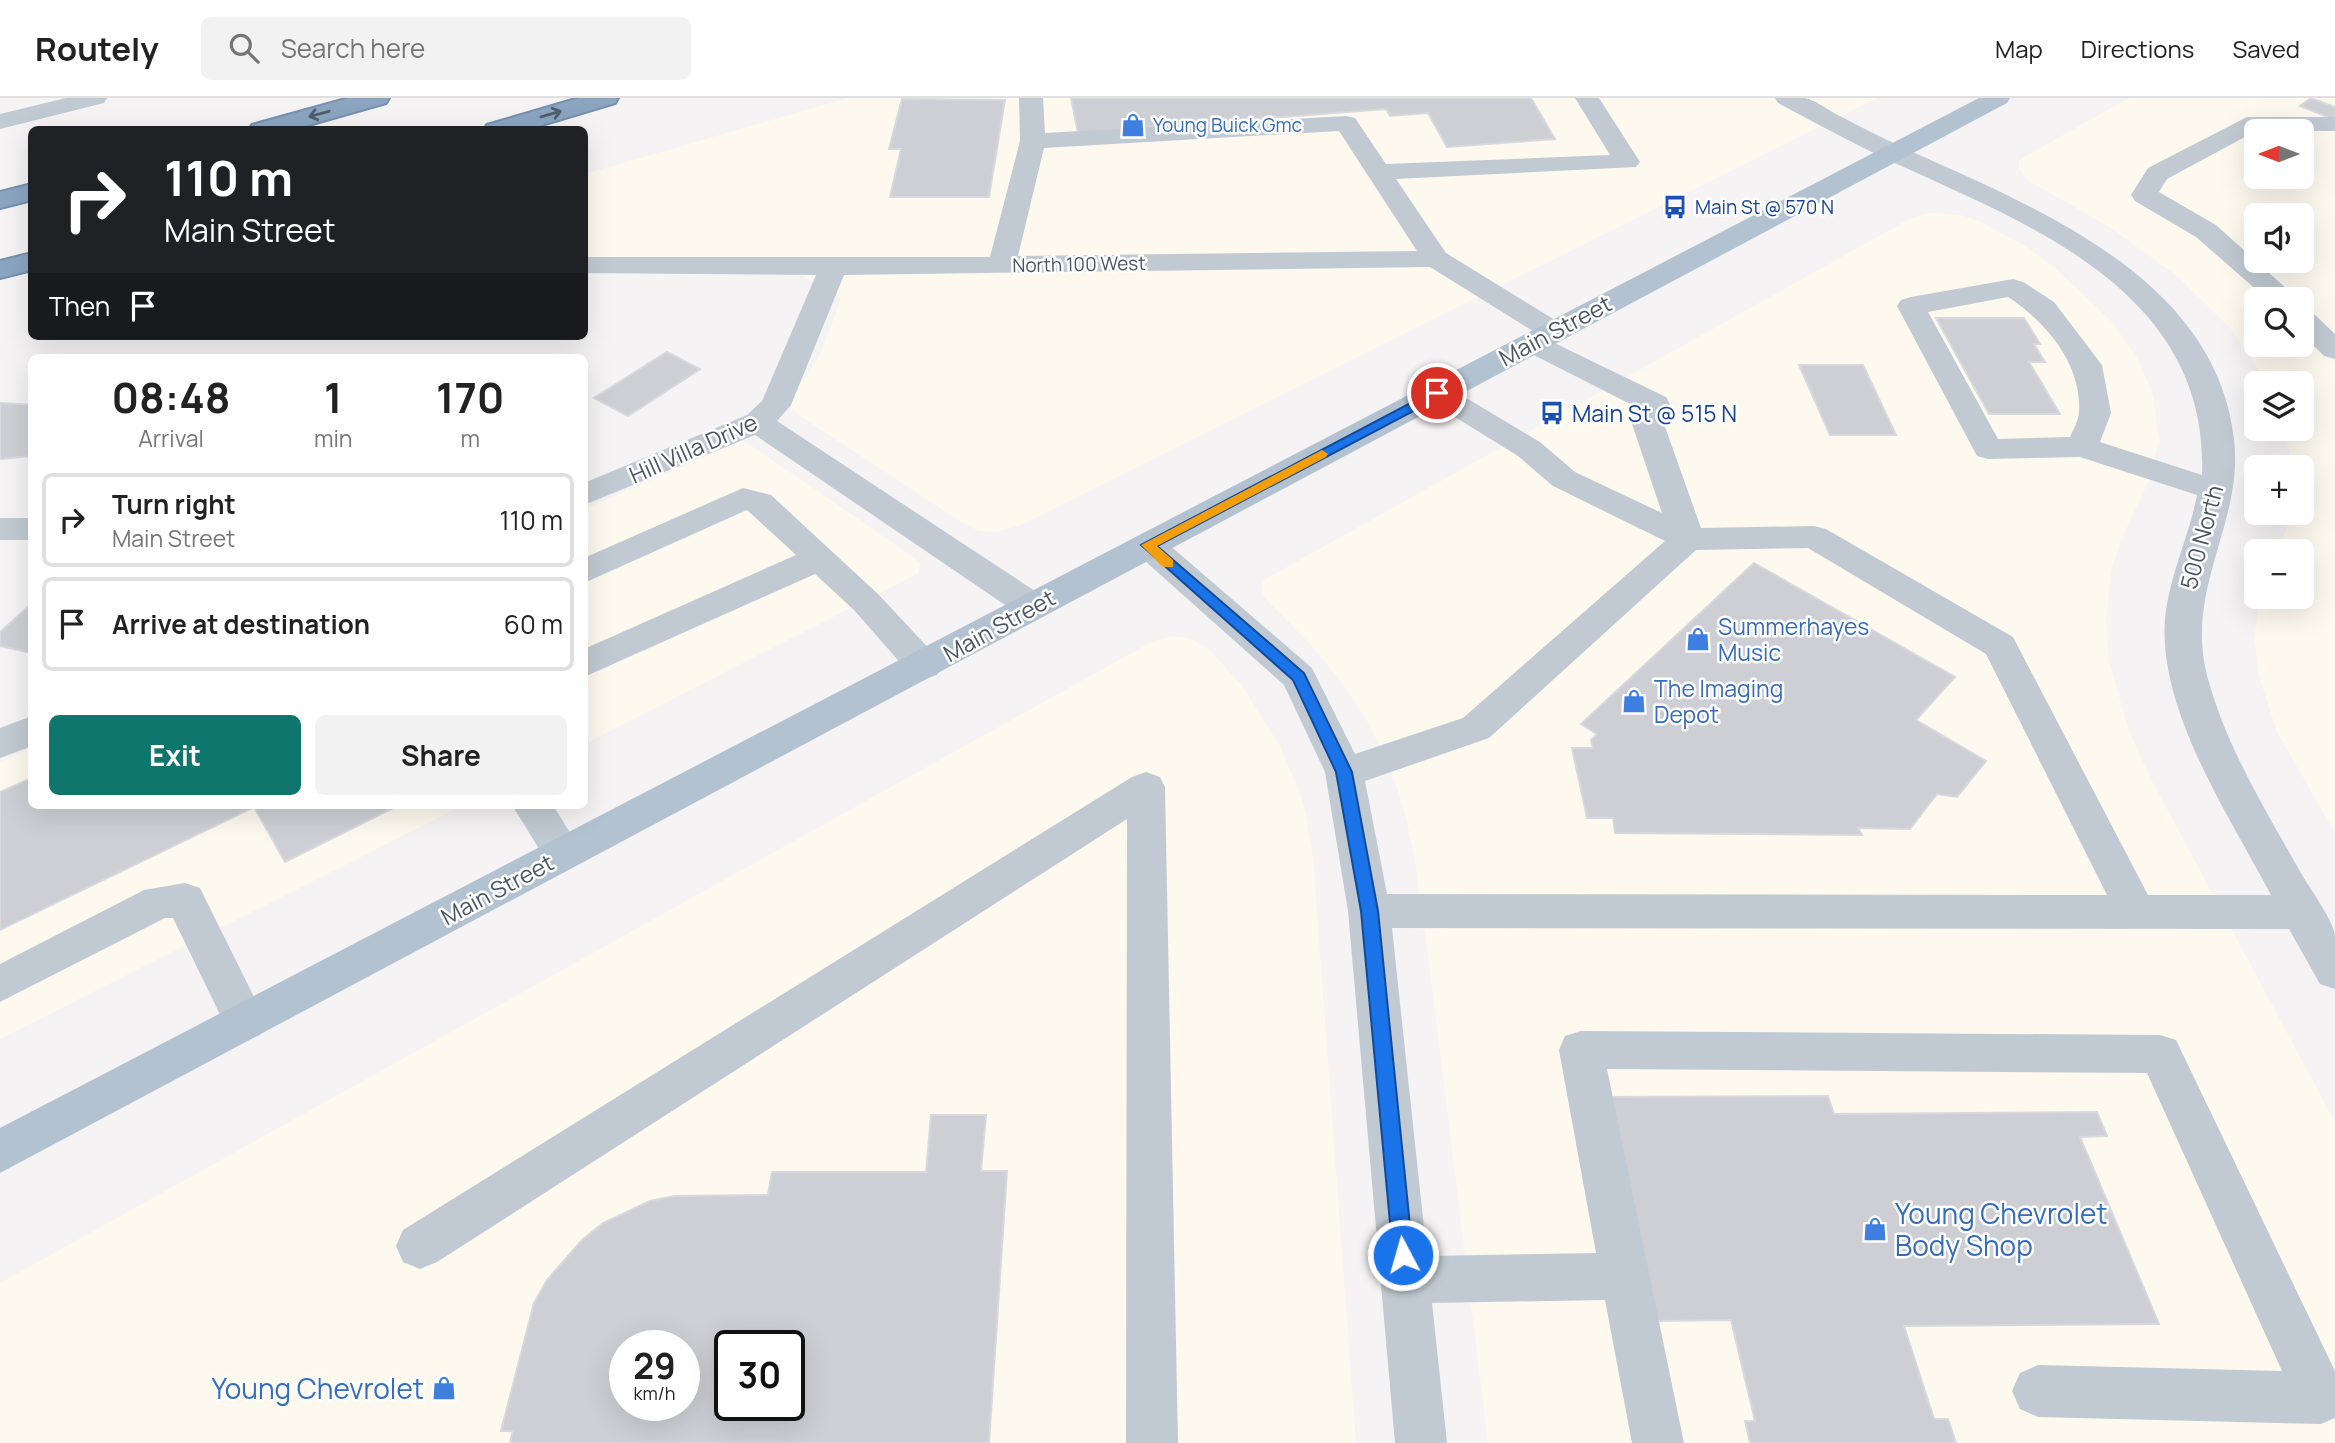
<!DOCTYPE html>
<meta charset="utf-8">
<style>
body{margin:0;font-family:Manrope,sans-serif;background:#f2f2f2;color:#222;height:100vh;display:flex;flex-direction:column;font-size:26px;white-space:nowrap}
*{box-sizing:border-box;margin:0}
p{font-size:23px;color:#767676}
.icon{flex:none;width:38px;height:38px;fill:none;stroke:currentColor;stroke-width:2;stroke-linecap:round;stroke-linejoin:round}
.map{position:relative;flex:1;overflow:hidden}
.panel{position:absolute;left:28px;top:256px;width:560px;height:455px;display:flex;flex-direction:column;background:#fff;border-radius:10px;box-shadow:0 7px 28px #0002}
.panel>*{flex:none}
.hud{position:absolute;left:28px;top:28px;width:560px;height:214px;border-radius:10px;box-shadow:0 7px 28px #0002;background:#202124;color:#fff;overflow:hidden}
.needle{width:46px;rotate:270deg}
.tools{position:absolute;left:2244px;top:21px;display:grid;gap:14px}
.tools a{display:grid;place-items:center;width:70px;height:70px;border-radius:10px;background:#fff;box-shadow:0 7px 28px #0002;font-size:35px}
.speed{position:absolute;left:609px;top:1232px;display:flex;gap:14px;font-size:35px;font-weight:700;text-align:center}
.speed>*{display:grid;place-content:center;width:91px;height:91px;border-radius:50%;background:#fff;box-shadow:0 7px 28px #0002;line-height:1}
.speed small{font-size:18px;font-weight:400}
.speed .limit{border:4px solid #111;border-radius:10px;background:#fff;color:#111}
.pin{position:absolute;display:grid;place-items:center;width:60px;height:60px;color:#fff;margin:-30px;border:4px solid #fff;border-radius:50%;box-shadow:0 2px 7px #0007}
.me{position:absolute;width:77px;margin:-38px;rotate:354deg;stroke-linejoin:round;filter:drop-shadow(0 0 5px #0008)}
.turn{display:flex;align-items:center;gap:24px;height:147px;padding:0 21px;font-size:32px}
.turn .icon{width:91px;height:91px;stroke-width:2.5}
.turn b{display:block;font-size:49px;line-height:60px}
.then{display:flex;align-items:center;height:66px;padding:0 21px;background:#0003;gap:14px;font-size:26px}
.eta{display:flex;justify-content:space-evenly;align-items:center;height:119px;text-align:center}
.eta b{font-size:42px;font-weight:700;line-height:49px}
.button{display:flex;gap:14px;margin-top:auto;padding:14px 21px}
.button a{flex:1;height:80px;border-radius:10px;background:#0f766e;color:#fff;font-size:28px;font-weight:700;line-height:80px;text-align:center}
.button a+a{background:#f2f2f2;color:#222}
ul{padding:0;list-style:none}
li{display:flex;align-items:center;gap:21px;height:94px;margin:0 14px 10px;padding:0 7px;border:4px solid #e0e0e0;border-radius:10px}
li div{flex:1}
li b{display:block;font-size:26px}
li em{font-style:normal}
header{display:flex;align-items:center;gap:42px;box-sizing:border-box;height:98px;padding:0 35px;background:#fff;border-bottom:2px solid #e0e0e0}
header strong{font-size:33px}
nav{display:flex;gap:38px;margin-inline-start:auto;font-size:24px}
.search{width:490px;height:63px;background:#f2f2f2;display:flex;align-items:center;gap:18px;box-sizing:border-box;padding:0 24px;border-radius:10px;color:#767676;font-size:26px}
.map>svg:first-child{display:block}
.commercial{fill:#fdf9ef;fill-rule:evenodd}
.building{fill:#cdcfd5;stroke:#d7d9de;stroke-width:2;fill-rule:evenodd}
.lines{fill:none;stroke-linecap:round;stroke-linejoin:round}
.highway-casing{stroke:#7690ad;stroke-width:4}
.minor{fill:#c1cad2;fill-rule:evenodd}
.major{fill:#b3c2d1;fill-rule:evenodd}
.highway{fill:#8ba5c1;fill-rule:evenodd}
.oneway{stroke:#505e6b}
.route{fill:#1a73e8;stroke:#114b97;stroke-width:2}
.slow{fill:#f59e0b}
.labels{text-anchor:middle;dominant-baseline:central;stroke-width:5;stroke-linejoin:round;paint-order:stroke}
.far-shop-label{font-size:19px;fill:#366cbe;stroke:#fff;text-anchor:start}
.far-transit-label{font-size:19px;fill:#164399;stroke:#fff;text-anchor:start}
.far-street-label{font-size:19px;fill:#4a5661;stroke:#fff}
.street-label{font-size:23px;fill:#4a5661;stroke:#fff}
.transit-label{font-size:23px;fill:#164399;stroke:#fff;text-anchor:start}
.shop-label{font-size:23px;fill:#366cbe;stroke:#fff;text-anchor:start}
.near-shop-label{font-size:28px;fill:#366cbe;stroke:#fff;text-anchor:start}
</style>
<header>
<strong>Routely</strong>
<div class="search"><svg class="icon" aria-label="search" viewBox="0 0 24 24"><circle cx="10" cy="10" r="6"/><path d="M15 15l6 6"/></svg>Search here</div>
<nav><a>Map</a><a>Directions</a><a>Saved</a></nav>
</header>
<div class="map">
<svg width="2335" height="1345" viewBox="0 0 2335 1345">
<rect width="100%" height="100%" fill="#f5f3f3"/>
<path class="commercial" d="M 848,0 L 1877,0 L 1019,428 L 996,434 L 979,433 L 961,424 L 803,320 L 791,309 L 791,299 L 819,259 L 841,201 L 778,163 L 585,162 L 584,76 Z
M 2129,0 L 2335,0 L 2335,735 L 2277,634 L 2259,578 L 2254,540 L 2260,499 L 2301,499 L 2301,453 L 2277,453 L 2293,415 L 2301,415 L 2301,369 L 2292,369 L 2285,331 L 2301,331 L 2301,285 L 2267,285 L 2231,231 L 2177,178 L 2111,130 L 2027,82 L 2019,71 L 2019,63 L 2024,59 ZM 2256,33 L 2301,33 L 2301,79 L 2256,79 ZM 2256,117 L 2301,117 L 2301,163 L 2256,163 ZM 2256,201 L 2301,201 L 2301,247 L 2256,247 Z
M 1931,115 L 1961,117 L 1981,124 L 2025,148 L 2053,168 L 2111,223 L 2138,261 L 2153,297 L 2159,342 L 2149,383 L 2121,442 L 2112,470 L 2106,523 L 2109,563 L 2129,633 L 2152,683 L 2335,1024 L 2335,1345 L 1488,1345 L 1431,881 L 1414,757 L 1404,712 L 1390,669 L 1366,621 L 1342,585 L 1310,546 L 1265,500 L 1262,494 L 1262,483 L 1911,120 Z
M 743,342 L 912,458 L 920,465 L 919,475 L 585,646 L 585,411 Z
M 1172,538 L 1191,541 L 1209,551 L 1242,588 L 1280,648 L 1303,703 L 1313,759 L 1356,1345 L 0,1345 L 0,1185 L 1153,543 ZM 625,1248 L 684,1248 L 684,1307 L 625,1307 ZM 730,1248 L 789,1248 L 789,1307 L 730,1307 Z
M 31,650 L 32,707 L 464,707 L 0,941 L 0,664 Z"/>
<path class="building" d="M 1071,0 L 1531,0 L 1555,41 L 1447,49 L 1428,15 L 1390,18 L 1386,11 L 1078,35 Z
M 2311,0 L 2335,9 L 2335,22 L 2300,8 Z
M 902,1 L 1005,2 L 989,99 L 890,99 L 901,51 L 889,51 Z
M 1936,220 L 2024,220 L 2040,246 L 2034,246 L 2045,264 L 2029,264 L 2060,316 L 1989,316 Z
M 667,254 L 700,271 L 628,318 L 594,300 Z
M 1799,267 L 1863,267 L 1896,337 L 1830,337 Z
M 0,305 L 32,307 L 30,358 L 0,361 Z
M 1754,465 L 1955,579 L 1916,622 L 1986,663 L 1957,699 L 1937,696 L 1910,731 L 1858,730 L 1862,737 L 1615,735 L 1613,720 L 1587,720 L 1572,650 L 1593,650 L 1591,642 L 1597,636 L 1581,626 Z
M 32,505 L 32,555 L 0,548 L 0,534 Z
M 32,680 L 32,707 L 399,707 L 285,764 L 254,709 L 0,832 L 0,694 Z
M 1828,998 L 1834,1016 L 2097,1014 L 2107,1038 L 2080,1039 L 2159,1226 L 1904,1228 L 1934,1321 L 1948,1321 L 1956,1345 L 1750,1345 L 1745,1323 L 1755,1323 L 1731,1222 L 1651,1223 L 1605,999 Z
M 931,1017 L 986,1017 L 981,1073 L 1007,1073 L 989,1345 L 510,1345 L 513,1333 L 501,1333 L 534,1205 L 547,1182 L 582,1142 L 603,1125 L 650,1103 L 674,1098 L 768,1097 L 772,1074 L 926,1074 ZM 625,1248 L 684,1248 L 684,1307 L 625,1307 ZM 730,1248 L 789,1248 L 789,1307 L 730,1307 Z"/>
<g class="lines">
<g class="highway-casing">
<path id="highway" d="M 349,0 L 389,0 L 386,5 L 291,32 L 249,32 L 252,27 Z
M 579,0 L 618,0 L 615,5 L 525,32 L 484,32 L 487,27 Z
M 32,86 L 32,102 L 0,110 L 0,94 Z
M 32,155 L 32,172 L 0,180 L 0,163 Z"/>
</g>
<path class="minor" d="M 66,0 L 107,0 L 104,5 L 0,31 L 0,16 Z
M 1019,0 L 1043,0 L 1045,35 L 1346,18 L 1355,20 L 1386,66 L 1610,57 L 1575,0 L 1599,0 L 1640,64 L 1636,69 L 1396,81 L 1446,155 L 1563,227 L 1568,233 L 1563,239 L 1544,240 L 1666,299 L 1670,306 L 1664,326 L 1701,430 L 1814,428 L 1826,431 L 2013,539 L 2148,797 L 2271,797 C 2230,719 2158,613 2165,521 C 2169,478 2189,439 2197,397 L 2080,359 L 1988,361 L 1977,358 L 1897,208 L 1901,202 L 1911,199 L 2013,181 L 2023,184 L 2054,204 L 2102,267 L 2111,315 L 2100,344 L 2202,377 C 2209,196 2035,129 1897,66 C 1856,47 1817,26 1778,5 L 1775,0 C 1784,0 1796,0 1805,0 C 1815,2 1827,11 1836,16 C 1859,28 1882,40 1906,51 C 2034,109 2216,179 2234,341 C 2244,426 2183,491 2208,581 C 2227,650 2266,713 2301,775 C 2310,791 2332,820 2335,837 C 2335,854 2335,874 2335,891 L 2320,886 L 2289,831 L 1392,830 L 1427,1158 L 1596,1155 L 1559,952 L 1565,938 L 1581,933 L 2160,937 L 2176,942 L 2335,1273 L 2335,1320 L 2321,1326 L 2038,1319 L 2020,1311 L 2012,1293 L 2020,1275 L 2038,1267 L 2282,1273 L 2147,975 L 1607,971 L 1684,1345 L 1632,1345 L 1605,1202 L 1432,1205 L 1447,1345 L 1395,1345 L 1348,813 L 1325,674 L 1284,587 L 1136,455 L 1131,447 L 1136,439 L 1148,436 L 1160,439 L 1312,570 L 1355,656 L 1463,620 L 1665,443 L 1553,388 L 1518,358 L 1426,301 L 1422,295 L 1426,289 L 1437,286 L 1448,289 L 1540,344 L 1575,374 L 1662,415 L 1632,326 L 1638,310 L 1522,251 L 1517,245 L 1522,239 L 1532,236 L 1541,238 L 1430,169 L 844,177 L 791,307 L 777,323 L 1044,499 L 1050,508 L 1044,517 L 1032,520 L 1020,517 L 755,337 L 584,407 L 584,385 L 747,317 L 762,303 L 816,177 L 584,175 L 584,159 L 990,159 L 1020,43 ZM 1339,33 L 1417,153 L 1018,158 L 1044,50 ZM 2008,199 C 2046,224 2082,266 2079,314 C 2079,322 2073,332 2070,339 L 1998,341 L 1928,214 ZM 1808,450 L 1986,556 L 2107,797 L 1387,796 L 1365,683 L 1489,640 L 1696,452 Z
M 2247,19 L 2335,19 L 2335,33 L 2256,33 L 2167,81 L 2159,94 L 2216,127 L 2298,201 L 2267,201 L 2196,139 L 2135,103 L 2131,97 L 2148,70 Z
M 2301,210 L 2311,213 L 2335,236 L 2335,261 L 2324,258 L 2301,235 Z
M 743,390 L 771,397 L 878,496 L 937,559 L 942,568 L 937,577 L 924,581 L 911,577 L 854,512 L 815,476 L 584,579 L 584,551 L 796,457 L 747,412 L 584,485 L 584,460 Z
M 0,420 L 32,420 L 32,442 L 0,442 Z
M 32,618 L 32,648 L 0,660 L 0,630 Z
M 1146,674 L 1160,679 L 1165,689 L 1178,1345 L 1126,1345 L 1127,721 L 437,1164 L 420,1171 L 403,1164 L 396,1148 L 403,1132 L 1132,679 Z
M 512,707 L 553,707 L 583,756 L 577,767 L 563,772 L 549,767 Z
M 185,785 L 200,790 L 260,911 L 267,924 L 260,937 L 245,943 L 230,937 L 173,820 L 165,820 L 0,904 L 0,866 L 144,792 Z"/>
<path class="major" d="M 1979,0 L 2010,0 L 2007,5 L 0,1075 L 0,1030 Z"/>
<use href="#highway" class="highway"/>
</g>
<defs><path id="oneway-shaft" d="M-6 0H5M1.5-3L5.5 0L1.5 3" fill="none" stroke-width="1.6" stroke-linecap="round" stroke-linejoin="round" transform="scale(1.75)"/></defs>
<g class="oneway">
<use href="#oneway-shaft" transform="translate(319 16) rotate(165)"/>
<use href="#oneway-shaft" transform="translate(551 16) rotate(-16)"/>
</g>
<path class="route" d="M 1437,291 L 1442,292 L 1442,298 L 1157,448 L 1304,575 L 1352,674 L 1378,813 L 1413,1157 L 1410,1164 L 1403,1167 L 1396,1164 L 1393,1157 L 1361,813 L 1336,674 L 1293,582 L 1141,447 Z"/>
<path class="slow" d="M 1322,352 L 1328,356 L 1326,359 L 1157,448 L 1173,462 L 1173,469 L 1163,469 L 1141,447 Z"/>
<defs>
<g id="shop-bare" transform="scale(1.89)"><path d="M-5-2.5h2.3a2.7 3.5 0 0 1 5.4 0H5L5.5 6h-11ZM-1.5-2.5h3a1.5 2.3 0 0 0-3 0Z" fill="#3f7fe0" stroke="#fff" stroke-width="2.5" paint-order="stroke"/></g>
<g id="bus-bare" transform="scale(1.89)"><path d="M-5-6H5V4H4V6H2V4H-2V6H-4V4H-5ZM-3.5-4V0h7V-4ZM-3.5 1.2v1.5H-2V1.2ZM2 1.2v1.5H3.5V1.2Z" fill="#1a4fb4" stroke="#fff" stroke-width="2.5" paint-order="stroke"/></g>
</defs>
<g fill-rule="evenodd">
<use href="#shop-bare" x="1133" y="27"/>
<use href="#bus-bare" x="1675" y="109"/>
<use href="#bus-bare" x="1552" y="315"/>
<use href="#shop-bare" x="1698" y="541"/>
<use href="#shop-bare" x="1634" y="603"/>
<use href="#shop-bare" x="1875" y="1131"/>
<use href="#shop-bare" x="444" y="1290"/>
</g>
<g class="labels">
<g class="far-shop-label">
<text x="1153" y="27">Young Buick Gmc</text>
</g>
<g class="far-transit-label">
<text x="1695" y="109">Main St @ 570 N</text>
</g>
<g class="far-street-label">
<text transform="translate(1079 166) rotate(-1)">North 100 West</text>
</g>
<g class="street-label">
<text transform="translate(1555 232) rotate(-28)">Main Street</text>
<text transform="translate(693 350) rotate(-24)">Hill Villa Drive</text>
<text transform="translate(2201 439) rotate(-75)">500 North</text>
<text transform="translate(999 527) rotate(-29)">Main Street</text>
<text transform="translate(497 791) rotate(-28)">Main Street</text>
</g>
<g class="transit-label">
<text x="1572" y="315">Main St @ 515 N</text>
</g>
<g class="shop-label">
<text x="1718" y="528">Summerhayes<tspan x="1718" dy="26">Music</tspan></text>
<text x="1654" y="590">The Imaging<tspan x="1654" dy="26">Depot</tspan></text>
</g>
<g class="near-shop-label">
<text x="1895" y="1115">Young Chevrolet<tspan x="1895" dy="32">Body Shop</tspan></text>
<text x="424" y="1290" text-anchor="end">Young Chevrolet</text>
</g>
</g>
</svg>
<div class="tools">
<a><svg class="needle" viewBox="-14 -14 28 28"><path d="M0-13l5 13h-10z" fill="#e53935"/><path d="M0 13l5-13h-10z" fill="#767676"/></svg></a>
<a><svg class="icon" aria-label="sound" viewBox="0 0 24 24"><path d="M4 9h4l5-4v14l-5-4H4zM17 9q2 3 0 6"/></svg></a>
<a><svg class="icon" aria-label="search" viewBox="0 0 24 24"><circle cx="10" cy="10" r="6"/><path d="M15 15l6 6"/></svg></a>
<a><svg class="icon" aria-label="layers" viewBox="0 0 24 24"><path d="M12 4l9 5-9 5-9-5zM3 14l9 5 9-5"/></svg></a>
<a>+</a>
<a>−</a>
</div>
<div class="speed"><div>29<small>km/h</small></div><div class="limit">30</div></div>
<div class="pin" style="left:1437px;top:295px;background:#d93025"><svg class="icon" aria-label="arrive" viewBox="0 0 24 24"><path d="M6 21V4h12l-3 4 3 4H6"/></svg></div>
<svg class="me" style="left:1403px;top:1157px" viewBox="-20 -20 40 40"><circle r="17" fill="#1a73e8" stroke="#fff" stroke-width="3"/><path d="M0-11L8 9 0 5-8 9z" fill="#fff"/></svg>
<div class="hud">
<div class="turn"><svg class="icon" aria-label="right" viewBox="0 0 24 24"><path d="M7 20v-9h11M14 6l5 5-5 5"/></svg><div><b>110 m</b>Main Street</div></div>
<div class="then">Then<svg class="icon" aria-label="arrive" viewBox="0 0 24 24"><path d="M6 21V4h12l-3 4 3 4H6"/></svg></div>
</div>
<section class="panel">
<div class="eta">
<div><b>08:48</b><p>Arrival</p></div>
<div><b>1</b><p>min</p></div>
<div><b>170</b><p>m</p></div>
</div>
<ul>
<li><svg class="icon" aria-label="right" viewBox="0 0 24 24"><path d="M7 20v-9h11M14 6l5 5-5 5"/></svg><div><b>Turn right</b><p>Main Street</p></div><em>110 m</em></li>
<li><svg class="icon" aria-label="arrive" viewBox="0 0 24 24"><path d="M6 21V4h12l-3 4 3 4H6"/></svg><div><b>Arrive at destination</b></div><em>60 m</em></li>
</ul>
<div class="button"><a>Exit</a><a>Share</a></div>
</section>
</div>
